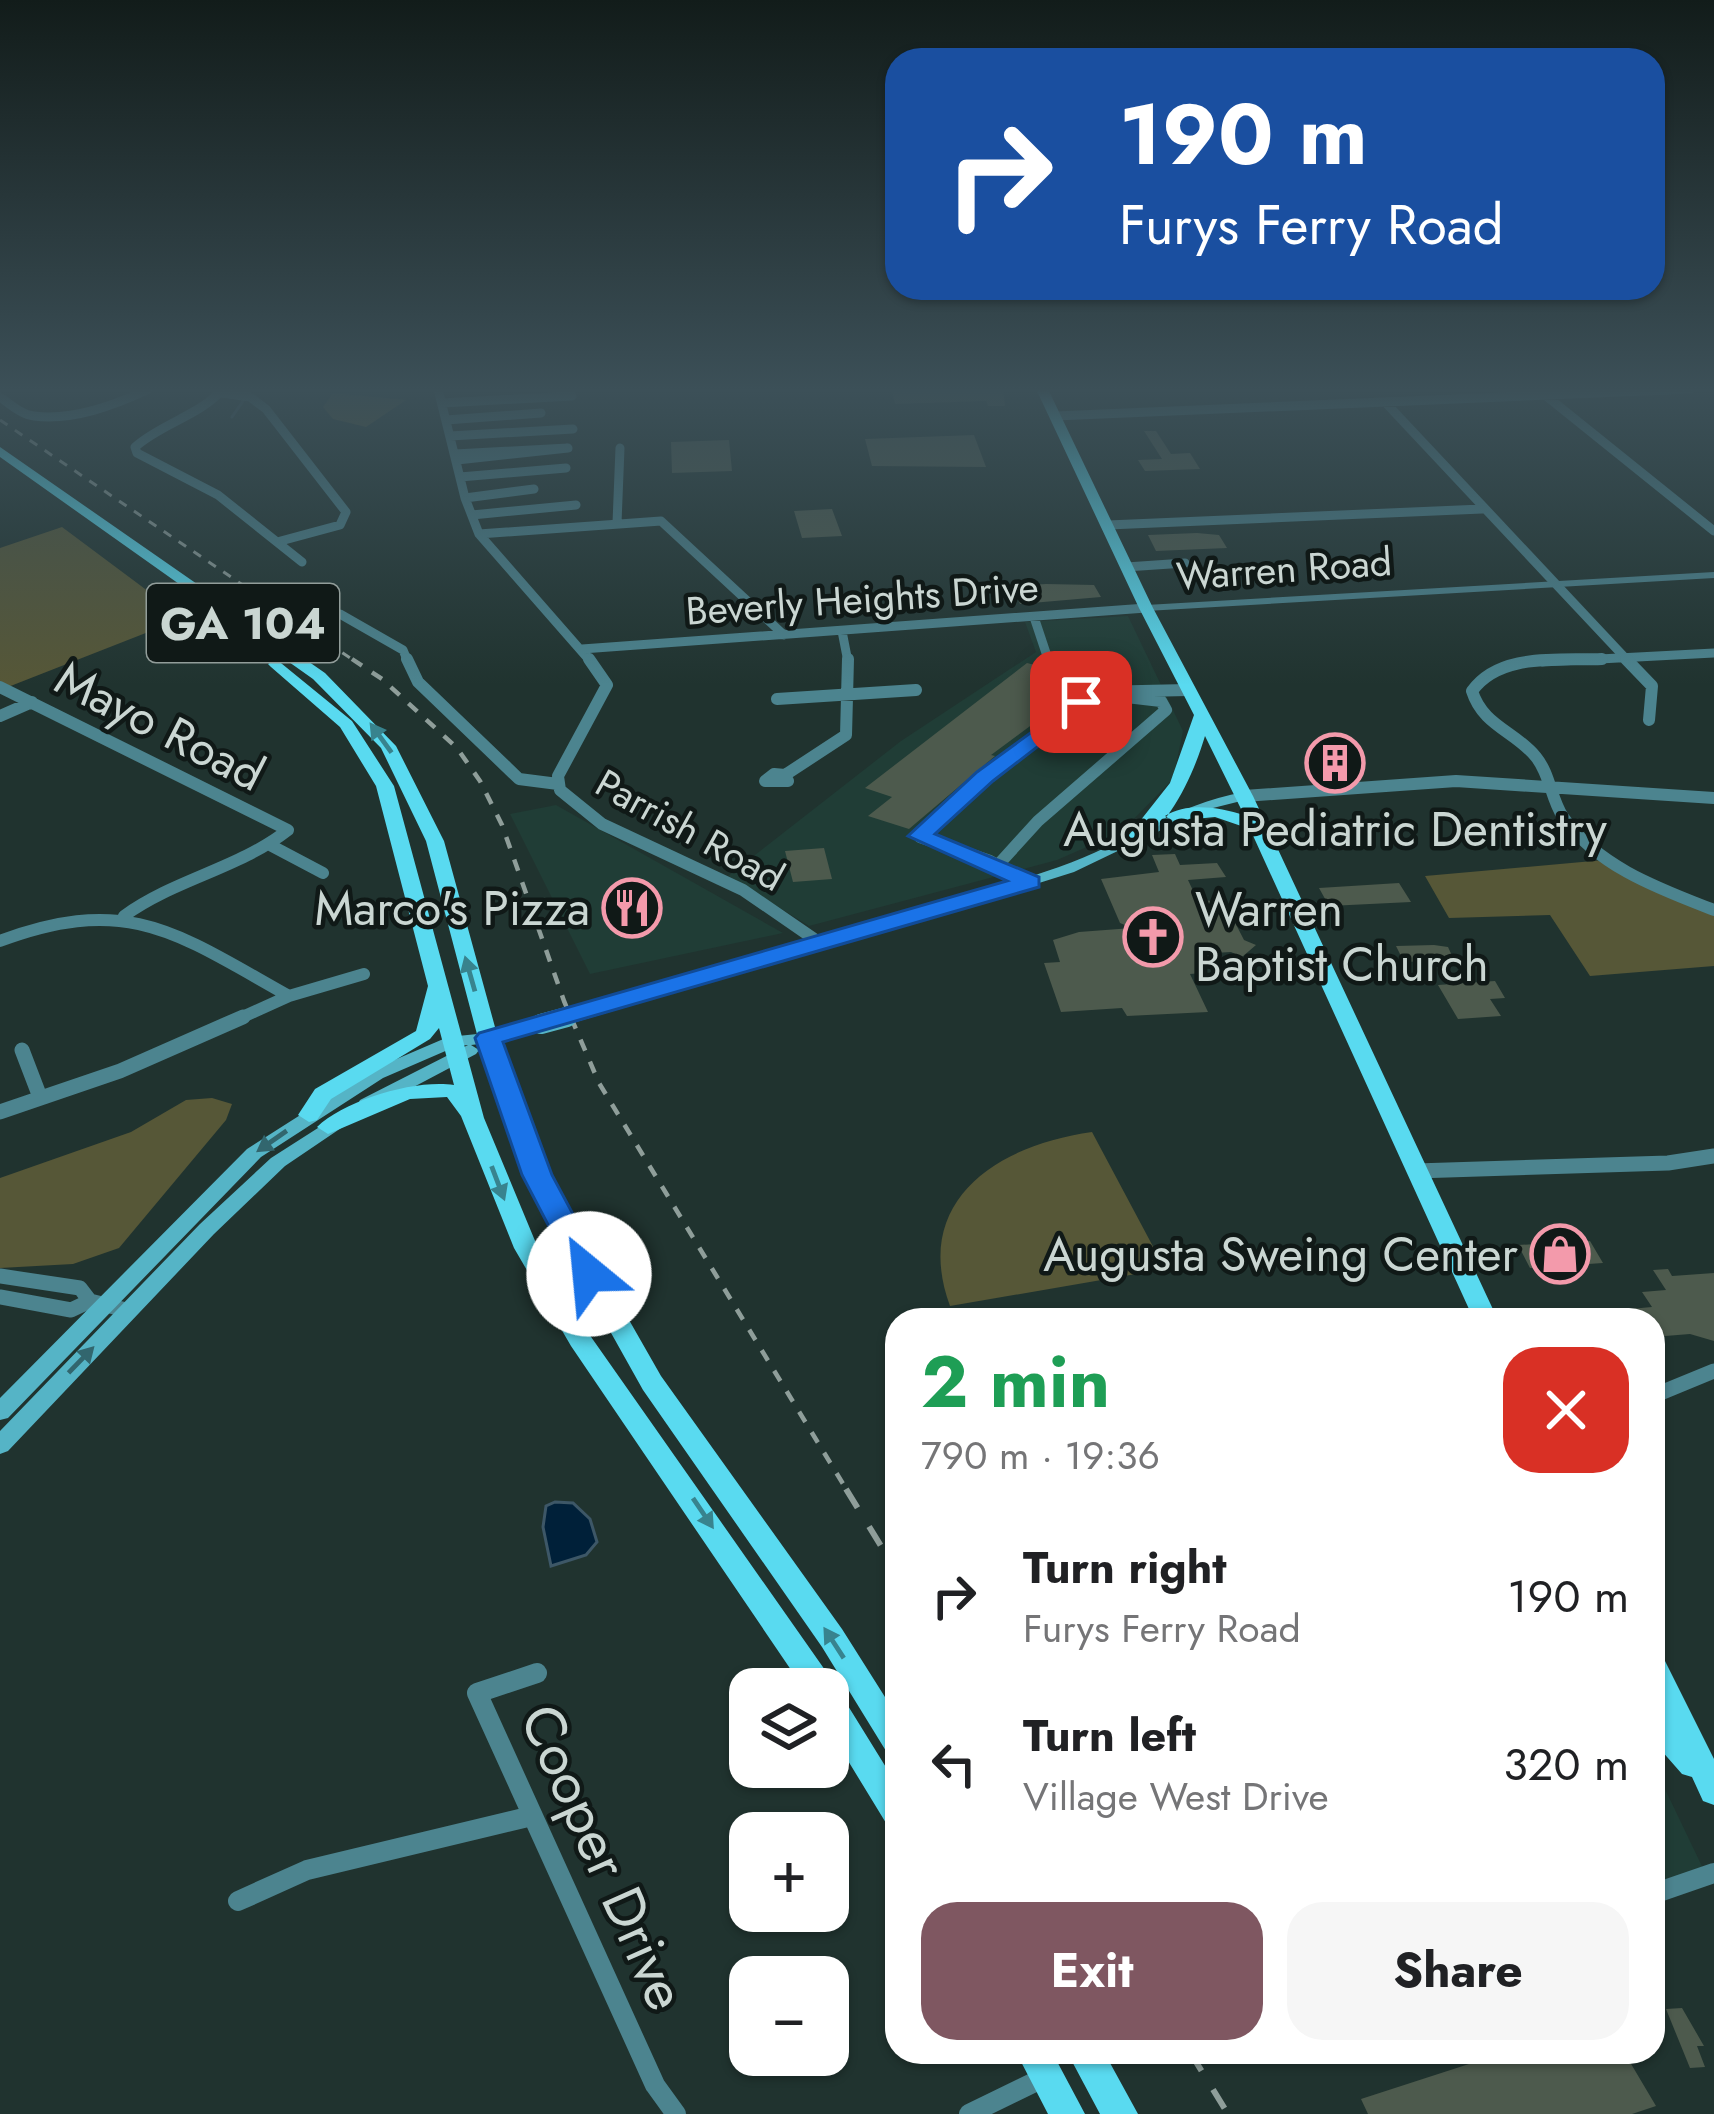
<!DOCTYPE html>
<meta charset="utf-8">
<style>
body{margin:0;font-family:Jost,sans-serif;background:#f6f6f6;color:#202124;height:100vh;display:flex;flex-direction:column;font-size:45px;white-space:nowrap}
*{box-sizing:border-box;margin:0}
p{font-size:39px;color:#757577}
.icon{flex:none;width:66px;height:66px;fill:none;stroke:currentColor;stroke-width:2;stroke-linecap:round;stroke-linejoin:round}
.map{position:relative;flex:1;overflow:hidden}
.sheet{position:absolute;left:885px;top:1308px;width:780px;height:756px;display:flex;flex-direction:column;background:#fff;border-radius:36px;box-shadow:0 3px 9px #0004}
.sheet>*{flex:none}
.guide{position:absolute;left:885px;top:48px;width:780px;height:252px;border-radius:36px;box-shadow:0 3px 9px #0004;background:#1a4fa0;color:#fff;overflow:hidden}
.buttons{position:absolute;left:729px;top:1668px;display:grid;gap:24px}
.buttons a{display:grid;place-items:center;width:120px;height:120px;border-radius:24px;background:#fff;box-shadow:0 3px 9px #0004;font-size:60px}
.pin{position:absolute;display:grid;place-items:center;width:102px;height:102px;color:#fff;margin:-51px;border-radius:24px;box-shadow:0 6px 18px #0006}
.me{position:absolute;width:132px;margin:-66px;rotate:332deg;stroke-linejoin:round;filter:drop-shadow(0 0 9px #0008)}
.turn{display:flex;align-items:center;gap:42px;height:252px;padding:0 36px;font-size:54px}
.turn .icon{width:156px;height:156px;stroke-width:2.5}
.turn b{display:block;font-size:84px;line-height:102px}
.round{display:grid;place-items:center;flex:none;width:126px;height:126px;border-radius:36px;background:#f6f6f6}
.head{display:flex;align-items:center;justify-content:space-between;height:204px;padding:0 36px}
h1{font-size:72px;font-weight:700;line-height:90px;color:#1e9e55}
.cta{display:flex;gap:24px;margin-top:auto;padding:24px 36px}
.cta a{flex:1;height:138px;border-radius:36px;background:#7f5761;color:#fff;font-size:48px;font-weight:700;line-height:138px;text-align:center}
.cta a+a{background:#f6f6f6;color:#202124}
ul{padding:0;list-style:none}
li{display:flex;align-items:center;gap:36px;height:168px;padding:0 36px}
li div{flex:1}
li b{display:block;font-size:45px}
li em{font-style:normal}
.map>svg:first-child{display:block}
.built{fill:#203d36}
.green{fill:#565737}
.water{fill:#002039;stroke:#3d5767;stroke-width:3}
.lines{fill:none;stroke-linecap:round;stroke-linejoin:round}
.stream{stroke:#3d5767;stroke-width:3}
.building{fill:#4d5a4d}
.minor-far3{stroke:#4c848f;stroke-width:9}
.minor-far2{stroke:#4c848f;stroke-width:12}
.minor-far1{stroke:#4c848f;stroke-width:15}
.minor{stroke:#4c848f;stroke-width:20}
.tertiary{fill:#4c848f;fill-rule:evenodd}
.secondary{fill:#55b4c6;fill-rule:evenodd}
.primary{fill:#59daf0;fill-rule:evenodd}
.rail-far2{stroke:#8f9e9a;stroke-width:3;stroke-dasharray:9 9;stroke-linecap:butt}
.rail-far1{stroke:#8f9e9a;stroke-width:4.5;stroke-dasharray:12 12;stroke-linecap:butt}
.rail{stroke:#8f9e9a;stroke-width:6;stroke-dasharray:22 22;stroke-linecap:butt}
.secondary-bridge-far1{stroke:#55b4c6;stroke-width:15}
.secondary-bridge{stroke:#55b4c6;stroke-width:20}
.oneway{fill:#38838e}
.oneway2{fill:#32666e}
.route{fill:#1a73e8;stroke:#114b97;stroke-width:3}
.labels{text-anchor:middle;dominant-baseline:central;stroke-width:9;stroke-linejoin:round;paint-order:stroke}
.far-street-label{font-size:39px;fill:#cad6d2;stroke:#101917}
.shield{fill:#101917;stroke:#929d9a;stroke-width:3}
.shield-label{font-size:45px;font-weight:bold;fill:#cad6d2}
.street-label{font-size:48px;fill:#cad6d2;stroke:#101917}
.poi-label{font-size:48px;fill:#cad6d2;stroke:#101917;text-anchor:end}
.near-street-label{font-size:57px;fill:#cad6d2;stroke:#101917}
</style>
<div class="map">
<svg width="1714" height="2114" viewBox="0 0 1714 2114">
<rect width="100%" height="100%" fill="#20332f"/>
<path class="built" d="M 1128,616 L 1183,731 L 1173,779 L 1121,832 L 1057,860 L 809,926 L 728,876 L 901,741 L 1036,652 L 1025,622 Z
M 556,805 L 783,933 L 590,974 L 510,814 Z
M 1653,1764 L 1710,1883 L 1653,1900 Z"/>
<path class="green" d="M 333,393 L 406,400 L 366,427 L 333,419 L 323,407 Z
M 62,527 L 184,618 L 8,687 L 0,683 L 0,548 Z
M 1604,860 L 1714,914 L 1714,966 L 1590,976 L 1550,915 L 1449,918 L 1425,876 Z
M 212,1098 L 232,1104 L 226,1120 L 119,1248 L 73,1264 L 0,1268 L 0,1178 L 131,1132 L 186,1100 Z
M 1092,1132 L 1165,1269 L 950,1306 C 911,1200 998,1145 1092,1132 Z"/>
<path class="water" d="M 555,1502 L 573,1503 L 590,1519 L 597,1542 L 586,1555 L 551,1566 L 543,1527 L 546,1506 Z"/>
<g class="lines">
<path class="stream" d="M 232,417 L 243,401 L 235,389"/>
</g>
<path class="building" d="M 1003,389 L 1005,406 L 988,406 L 986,401 L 895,404 L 892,391 Z
M 1144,431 L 1156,431 L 1171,454 L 1190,453 L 1200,469 L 1145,471 L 1138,460 L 1162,459 Z
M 974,435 L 986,467 L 872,466 L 865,439 Z
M 729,440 L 732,471 L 672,473 L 671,442 Z
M 832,509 L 842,536 L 802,538 L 794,511 Z
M 1197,533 L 1219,535 L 1227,548 L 1156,551 L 1148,535 Z
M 1046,584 L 1094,585 L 1101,597 L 1020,604 L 1012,586 Z
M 1027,663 L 1047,668 L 1080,689 L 991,755 L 995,756 L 909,829 L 868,816 L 892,797 L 865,788 Z
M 824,848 L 832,879 L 793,882 L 785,851 Z
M 1175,854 L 1180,865 L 1217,863 L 1226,877 L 1188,880 L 1197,899 L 1225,903 L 1244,940 L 1256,945 L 1242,957 L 1231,952 L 1196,954 L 1203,973 L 1190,974 L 1208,1012 L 1127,1016 L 1122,1008 L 1061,1012 L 1044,963 L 1060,962 L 1053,940 L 1079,932 L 1132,928 L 1120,923 L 1101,879 L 1159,872 L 1152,855 Z
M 1399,883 L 1411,902 L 1329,906 L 1319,888 Z
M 1434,945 L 1448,947 L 1454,960 L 1404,962 L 1396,946 Z
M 1495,981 L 1505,998 L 1490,999 L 1501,1016 L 1458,1019 L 1438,985 Z
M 1590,1241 L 1603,1263 L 1530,1268 L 1518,1245 Z
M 1668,1269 L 1672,1276 L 1714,1273 L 1714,1341 L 1690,1334 L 1653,1337 L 1653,1320 L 1621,1320 L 1630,1309 L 1652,1307 L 1642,1292 L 1666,1290 L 1653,1270 Z
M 1682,2008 L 1704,2046 L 1697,2046 L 1705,2067 L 1690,2068 L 1666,2009 Z
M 1506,2052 L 1624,2052 L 1656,2106 L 1632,2114 L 1368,2114 L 1361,2099 Z"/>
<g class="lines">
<path class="minor-far3" d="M 223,389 C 199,416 162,423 135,447 L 137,453 L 218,495 L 302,562
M 438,389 L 465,498 L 479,534 L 591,662
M 222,393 L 250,397 L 266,409 L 346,512 L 340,525 L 277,542
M 1545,395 L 1714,531
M 0,397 C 10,404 22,415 34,416 C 73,421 115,405 149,389
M 1385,402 L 1629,662
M 442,403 L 572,396
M 1055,416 L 1691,389
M 446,420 L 541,413
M 450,436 L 573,429
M 455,454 L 568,448 L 457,460
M 460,477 L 566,468
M 465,498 L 534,489
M 472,515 L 576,505
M 617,523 L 620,448
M 1108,525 L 1482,509
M 479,534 L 661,521 L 784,635
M 1126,567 L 1185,563
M 340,614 L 403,650 L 408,662
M 1034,617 L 1047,656 L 1057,662
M 842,631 L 848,662
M 582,649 L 1146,608
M 1542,662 L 1714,653"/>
<path class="minor-far2" d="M 407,659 L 418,682 L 519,779 L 558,784
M 589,659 L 607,685 L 558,776 L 560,790 L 602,824 L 743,890 L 820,943
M 1602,659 C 1559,661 1500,652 1472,691 C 1483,726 1515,731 1536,757 C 1550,774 1551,799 1563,817 C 1598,867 1660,889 1714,910
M 1626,659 L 1652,686 L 1649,720
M 0,687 L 288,830 C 238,869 175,879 124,916
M 777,699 L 916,690
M 0,716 L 32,702
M 774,774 L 785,775 L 788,781 L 765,781 Z
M 785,775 L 846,735 L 848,659
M 1244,796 L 1456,781 L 1714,798
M 270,845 L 323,873
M 998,865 L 1038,821 L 1166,710 L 1161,701 L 1109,695 L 1052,659
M 1030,882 L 990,861 L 920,837 L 985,777 L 1095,692 L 1188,690
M 0,941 C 129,893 178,934 289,996
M 236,1020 L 289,996 L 364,974"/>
<path class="minor-far1" d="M 22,1050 L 40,1097
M 0,1112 L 120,1071 L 243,1017
M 1416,1171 L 1668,1163 L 1714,1156
M 0,1276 L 80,1288 L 90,1301
M 0,1297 L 71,1310 L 90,1301 L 130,1311
M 1653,1396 L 1714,1371"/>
<path class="minor" d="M 537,1673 L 477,1693 L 655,2085 L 676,2114
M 1653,1894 L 1714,1873
M 238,1901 L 307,1870 L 532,1816
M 969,2114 L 1045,2077"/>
<path class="tertiary" d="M 1714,572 L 1714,578 L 1146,611 L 1140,608 L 1146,605 Z"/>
<path class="secondary" d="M 1244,792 L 1251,796 L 1249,799 L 1201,811 L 1074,872 L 909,924 L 633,1003 L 627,1004 L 618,999 L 621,995 C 767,954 915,916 1059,867 C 1125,844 1173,805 1244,792 Z
M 541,1019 L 547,1020 L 550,1024 L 547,1028 L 488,1043 L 471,1045 L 479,1050 L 476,1054 L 374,1108 L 360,1108 L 358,1104 L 360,1100 L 468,1045 L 457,1046 L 383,1078 L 261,1157 L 8,1418 L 0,1420 L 0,1398 L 247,1149 L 371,1070 L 448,1037 L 487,1033 Z
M 343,1112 L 352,1118 L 350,1122 L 285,1166 L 214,1234 L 8,1451 L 0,1454 L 0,1431 L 200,1224 L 271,1158 Z"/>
<path class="primary" d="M 1036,389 L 1048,389 L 1153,608 L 1253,796 L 1498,1320 L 1474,1320 L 1250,829 L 1215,817 L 1174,821 L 1165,816 C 1187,802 1219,807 1244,815 L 1205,736 C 1194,773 1170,828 1134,845 L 1125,840 L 1170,783 L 1194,715 L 1139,608 Z
M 0,447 L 325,673 L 396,746 L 444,841 L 498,1038 L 529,1129 L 564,1206 L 661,1376 L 842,1629 L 897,1716 L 897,1755 L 886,1751 L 822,1647 L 643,1390 L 540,1206 L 507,1129 L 478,1038 L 426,841 L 381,748 L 313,679 L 0,457 Z
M 276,659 L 352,721 L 394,786 L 484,1118 L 538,1248 L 589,1334 L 832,1680 L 897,1785 L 897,1827 L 886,1823 L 828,1728 L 828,1689 L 804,1689 L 571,1346 L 514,1248 L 461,1116 L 447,1097 L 410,1099 L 328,1134 L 317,1127 C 345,1100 415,1079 454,1085 L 439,1028 L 430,1039 L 331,1099 L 317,1120 L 309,1122 L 298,1115 L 315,1089 L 416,1031 L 428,986 L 376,786 L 340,727 L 271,667 L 268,664 Z
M 1653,1654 L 1663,1657 L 1714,1759 L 1714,1805 L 1703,1801 L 1692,1777 L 1682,1774 L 1653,1741 L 1653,1707 L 1659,1709 L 1653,1697 Z
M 1016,2052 L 1052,2052 L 1085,2114 L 1048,2114 Z
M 1067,2052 L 1104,2052 L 1138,2114 L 1100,2114 Z"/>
<path class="rail-far2" d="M 0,420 L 356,662"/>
<path class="rail-far1" d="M 352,659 L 382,679 L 457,748 L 480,781 L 502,825 L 564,1001 L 599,1083 L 848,1492"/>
<path class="rail" d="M 846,1489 L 897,1572
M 1190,2052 L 1228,2114"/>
<path class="secondary-bridge-far1" d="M 556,1020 L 627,999"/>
<path class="secondary-bridge" d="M 541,1024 L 567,1017"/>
</g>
<defs><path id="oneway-solid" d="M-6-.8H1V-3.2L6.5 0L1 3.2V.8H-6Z" transform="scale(3)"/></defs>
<g class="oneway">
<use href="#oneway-solid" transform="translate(381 738) rotate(-126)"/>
<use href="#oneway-solid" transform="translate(470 974) rotate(-106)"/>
<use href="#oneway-solid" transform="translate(498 1183) rotate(69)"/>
<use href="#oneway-solid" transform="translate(703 1513) rotate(56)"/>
<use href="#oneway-solid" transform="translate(834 1643) rotate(-123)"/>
</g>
<g class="oneway2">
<use href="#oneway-solid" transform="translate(272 1141) rotate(145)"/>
<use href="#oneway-solid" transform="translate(81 1360) rotate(-46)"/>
</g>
<linearGradient id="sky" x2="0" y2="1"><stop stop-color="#121c1a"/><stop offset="0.57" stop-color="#3c5058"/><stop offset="1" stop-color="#3c5058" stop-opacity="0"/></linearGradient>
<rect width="1714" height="685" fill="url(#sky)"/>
<path class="route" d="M 1081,696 L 1092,702 L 1089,707 L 993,781 L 935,834 L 1039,877 L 1039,887 L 503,1042 L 552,1175 L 605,1274 L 600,1282 L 578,1282 L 522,1175 L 475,1038 L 479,1033 L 1007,881 L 908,836 L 977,772 Z"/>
<defs>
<g id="building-ring" transform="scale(3)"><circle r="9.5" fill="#101917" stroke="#f39aab" stroke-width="1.5"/><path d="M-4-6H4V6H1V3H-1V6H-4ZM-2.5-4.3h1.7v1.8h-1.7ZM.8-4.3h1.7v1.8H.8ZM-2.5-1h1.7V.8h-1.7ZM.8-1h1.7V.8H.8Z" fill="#f39aab"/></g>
<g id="restaurant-ring" transform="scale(3)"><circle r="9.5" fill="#101917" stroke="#f39aab" stroke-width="1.5"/><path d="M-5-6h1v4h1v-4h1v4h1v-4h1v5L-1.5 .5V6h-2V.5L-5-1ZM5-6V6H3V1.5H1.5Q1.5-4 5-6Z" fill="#f39aab"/></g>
<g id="church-ring" transform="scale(3)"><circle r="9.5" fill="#101917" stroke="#f39aab" stroke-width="1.5"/><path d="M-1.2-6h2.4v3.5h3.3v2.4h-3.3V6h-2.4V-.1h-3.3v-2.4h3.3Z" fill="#f39aab"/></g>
<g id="shop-ring" transform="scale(3)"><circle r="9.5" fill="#101917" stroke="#f39aab" stroke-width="1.5"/><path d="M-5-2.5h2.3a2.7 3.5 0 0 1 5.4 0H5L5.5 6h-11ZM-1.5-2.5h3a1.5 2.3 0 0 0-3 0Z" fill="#f39aab"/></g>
</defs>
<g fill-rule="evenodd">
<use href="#building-ring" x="1335" y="763"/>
<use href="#restaurant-ring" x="632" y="908"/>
<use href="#church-ring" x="1153" y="937"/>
<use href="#shop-ring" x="1560" y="1254"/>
</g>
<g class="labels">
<g class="far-street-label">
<text transform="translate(1284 569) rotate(-4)">Warren Road</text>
<text transform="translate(862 599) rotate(-4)">Beverly Heights Drive</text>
<text transform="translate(690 830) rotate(29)">Parrish Road</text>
</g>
<rect class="shield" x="147" y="584" width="192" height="78" rx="9"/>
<g class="shield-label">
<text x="243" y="623">GA 104</text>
</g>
<g class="street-label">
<text transform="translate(160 726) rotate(27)">Mayo Road</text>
</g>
<g class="poi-label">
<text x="1335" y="829" text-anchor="middle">Augusta Pediatric Dentistry</text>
<text x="590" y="908">Marco's Pizza</text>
<text x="1195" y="909" text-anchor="start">Warren<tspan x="1195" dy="55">Baptist Church</tspan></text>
<text x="1518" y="1254">Augusta Sweing Center</text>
</g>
<g class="near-street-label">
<text transform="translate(604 1857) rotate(66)">Cooper Drive</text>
</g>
</g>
</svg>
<div class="buttons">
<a><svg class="icon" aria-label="layers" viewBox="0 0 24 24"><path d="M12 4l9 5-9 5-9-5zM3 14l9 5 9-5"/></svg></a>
<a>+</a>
<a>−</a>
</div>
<div class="pin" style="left:1081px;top:702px;background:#d93025"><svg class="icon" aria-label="arrive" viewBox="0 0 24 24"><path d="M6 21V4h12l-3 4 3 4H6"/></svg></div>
<svg class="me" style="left:589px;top:1274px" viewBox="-20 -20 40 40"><circle r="19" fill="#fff"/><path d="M0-13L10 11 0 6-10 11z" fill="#1a73e8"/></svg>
<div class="guide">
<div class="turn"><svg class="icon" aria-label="right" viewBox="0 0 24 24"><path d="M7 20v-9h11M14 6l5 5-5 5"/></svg><div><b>190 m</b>Furys Ferry Road</div></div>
</div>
<section class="sheet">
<div class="head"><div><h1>2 min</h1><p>790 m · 19:36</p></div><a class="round" style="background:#d93025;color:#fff"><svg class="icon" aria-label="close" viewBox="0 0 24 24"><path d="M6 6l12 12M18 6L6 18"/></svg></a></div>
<ul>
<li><svg class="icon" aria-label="right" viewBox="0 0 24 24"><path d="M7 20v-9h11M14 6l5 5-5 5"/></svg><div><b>Turn right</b><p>Furys Ferry Road</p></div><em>190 m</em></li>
<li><svg class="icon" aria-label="left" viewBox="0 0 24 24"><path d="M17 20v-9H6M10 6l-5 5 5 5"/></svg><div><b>Turn left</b><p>Village West Drive</p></div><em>320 m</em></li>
</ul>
<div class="cta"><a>Exit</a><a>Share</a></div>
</section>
</div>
